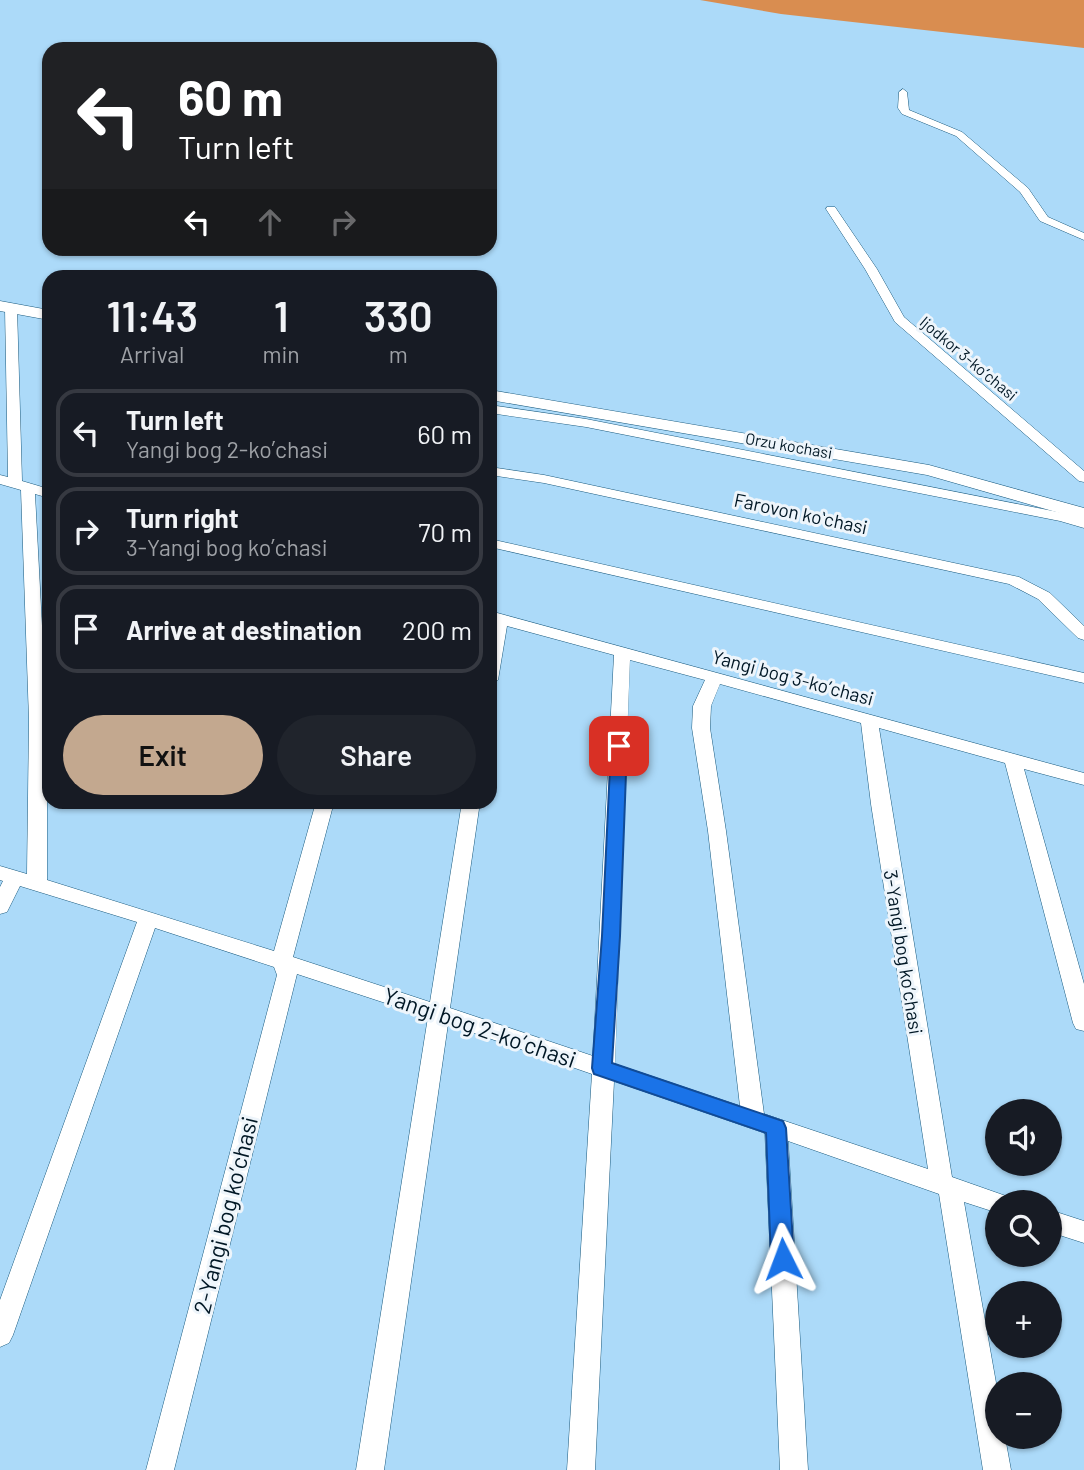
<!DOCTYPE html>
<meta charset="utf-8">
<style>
body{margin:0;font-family:Barlow,sans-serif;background:#20242c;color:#f1f3f6;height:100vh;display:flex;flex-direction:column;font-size:26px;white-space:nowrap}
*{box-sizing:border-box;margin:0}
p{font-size:23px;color:#9ea1a6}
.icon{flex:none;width:38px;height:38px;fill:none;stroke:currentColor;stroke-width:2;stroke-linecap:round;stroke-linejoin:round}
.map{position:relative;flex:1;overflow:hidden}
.panel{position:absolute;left:42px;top:270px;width:455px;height:539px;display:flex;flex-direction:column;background:#171b24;border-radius:21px;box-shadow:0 2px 5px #0004}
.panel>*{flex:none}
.hud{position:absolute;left:42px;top:42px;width:455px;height:214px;border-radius:21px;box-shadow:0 2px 5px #0004;background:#202124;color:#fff;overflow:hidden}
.buttons{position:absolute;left:985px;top:1099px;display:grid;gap:14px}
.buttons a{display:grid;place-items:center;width:77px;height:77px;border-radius:50%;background:#171b24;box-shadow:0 2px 5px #0004;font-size:35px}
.pin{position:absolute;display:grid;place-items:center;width:60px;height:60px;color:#fff;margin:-30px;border-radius:14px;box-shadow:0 4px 10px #0006}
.me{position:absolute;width:77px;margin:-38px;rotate:357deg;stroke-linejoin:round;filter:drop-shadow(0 0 5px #0008)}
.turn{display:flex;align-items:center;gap:24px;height:147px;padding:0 21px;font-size:32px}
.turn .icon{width:91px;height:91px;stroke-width:2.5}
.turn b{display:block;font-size:49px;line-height:60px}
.lanes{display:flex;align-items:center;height:66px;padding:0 21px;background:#0003;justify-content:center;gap:35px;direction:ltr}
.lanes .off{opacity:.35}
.eta{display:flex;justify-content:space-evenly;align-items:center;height:119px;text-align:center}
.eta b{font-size:42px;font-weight:600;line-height:49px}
.primary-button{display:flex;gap:14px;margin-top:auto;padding:14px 21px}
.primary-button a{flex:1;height:80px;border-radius:42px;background:#c3a88f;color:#111;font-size:28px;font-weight:600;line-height:80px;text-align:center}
.primary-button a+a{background:#20242c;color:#f1f3f6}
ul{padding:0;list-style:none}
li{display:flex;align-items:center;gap:21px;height:88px;margin:0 14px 10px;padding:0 7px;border:4px solid #363941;border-radius:21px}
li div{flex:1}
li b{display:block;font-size:26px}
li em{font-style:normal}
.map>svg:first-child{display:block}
.green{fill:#d98d50}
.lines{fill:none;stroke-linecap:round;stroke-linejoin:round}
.minor-casing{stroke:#1a5a7e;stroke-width:1}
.major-casing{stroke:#1a5a7e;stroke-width:1}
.minor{fill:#fff;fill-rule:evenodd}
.major{fill:#fff;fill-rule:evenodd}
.route{fill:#1a73e8;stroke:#114b97;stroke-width:2}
.labels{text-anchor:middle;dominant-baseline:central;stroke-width:6;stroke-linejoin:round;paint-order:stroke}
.far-street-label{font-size:16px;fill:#001725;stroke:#eef5fb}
.street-label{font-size:19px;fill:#001725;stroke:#eef5fb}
.near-street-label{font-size:23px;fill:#001725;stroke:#eef5fb}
</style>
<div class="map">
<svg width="1084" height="1470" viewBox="0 0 1084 1470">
<rect width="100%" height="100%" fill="#acdaf9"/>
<path class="green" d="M 700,0 L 1084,0 L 1084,48 L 781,14 Z"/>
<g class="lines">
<g class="minor-casing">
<path id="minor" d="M 903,89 L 907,92 L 909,110 L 962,132 L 1028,188 L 1048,217 L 1084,233 L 1084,240 L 1040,221 L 1020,192 L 956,136 L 902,114 L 898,108 L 899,92 Z
M 827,207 L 835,207 L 877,269 L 904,317 L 1084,471 L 1084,482 L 1079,481 L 895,322 L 865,269 L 826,209 Z
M 11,304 L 17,308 L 22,481 L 49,489 L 49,498 L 35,494 L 47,720 L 47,880 L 274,951 L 316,802 L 334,802 L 293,957 L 430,1002 L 462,802 L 480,802 L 450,1008 L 593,1056 L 614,655 L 507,626 L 498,680 L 490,685 L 490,611 L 1084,773 L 1084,785 L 1024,769 L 1084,984 L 1084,1031 L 1076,1029 L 1073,1023 L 1005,763 L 879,728 L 952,1177 L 1006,1196 L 1010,1202 L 998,1202 L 998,1213 L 964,1202 L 998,1394 L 998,1437 L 1005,1437 L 1011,1470 L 983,1470 L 939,1194 L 788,1141 L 808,1470 L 780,1470 L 765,1133 L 614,1081 L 595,1470 L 567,1470 L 592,1074 L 448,1024 L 384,1470 L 356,1470 L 428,1017 L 297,974 L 174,1470 L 146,1470 L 277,975 L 274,967 L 155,928 L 13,1335 L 9,1343 L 0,1347 L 0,1300 L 137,922 L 20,886 L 7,912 L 0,914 L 0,887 L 3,881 L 0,880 L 0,866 L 27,874 L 29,720 L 21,490 L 0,484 L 0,475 L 8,477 L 5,308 ZM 630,660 L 705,680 L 693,706 L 692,728 L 708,831 L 740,1106 L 615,1064 ZM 720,684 L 861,723 L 871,804 L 928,1169 L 764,1114 L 726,831 L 710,728 L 711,706 Z
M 490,405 L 586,419 L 1063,513 L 1084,519 L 1084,528 L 1060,521 L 586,427 L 490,413 Z
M 490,467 L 544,475 L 1019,577 L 1050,593 L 1084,626 L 1084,640 L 1078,638 L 1038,599 L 1009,584 L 544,483 L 490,475 Z
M 490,539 L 1084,673 L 1084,683 L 490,547 Z
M 1050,1210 L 1084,1221 L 1084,1243 L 1050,1232 Z"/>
</g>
<g class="major-casing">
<path id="major" d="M 0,301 L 49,310 L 49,320 L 0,311 Z
M 490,390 L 929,465 L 1084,508 L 1084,520 L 927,475 L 490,400 Z"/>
</g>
<use href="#minor" class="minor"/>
<use href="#major" class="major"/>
</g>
<path class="route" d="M 619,740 L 627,746 L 620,936 L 612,1063 L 783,1121 L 786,1128 L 794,1259 L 790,1266 L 783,1269 L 775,1266 L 771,1259 L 766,1133 L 594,1074 L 592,1068 L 602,936 L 611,746 Z"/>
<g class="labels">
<g class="far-street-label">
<text transform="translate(969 358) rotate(40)">Ijodkor 3-koʼchasi</text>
<text transform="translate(789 445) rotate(10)">Orzu kochasi</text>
</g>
<g class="street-label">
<text transform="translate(801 513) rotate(12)">Farovon koʻchasi</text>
<text transform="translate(793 677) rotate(15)">Yangi bog 3-koʼchasi</text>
<text transform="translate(904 952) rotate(81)">3-Yangi bog koʼchasi</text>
</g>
<g class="near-street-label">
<text transform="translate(480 1027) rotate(19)">Yangi bog 2-koʼchasi</text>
<text transform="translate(225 1215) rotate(-76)">2-Yangi bog koʼchasi</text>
</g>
</g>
</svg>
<div class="buttons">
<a><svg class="icon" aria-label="sound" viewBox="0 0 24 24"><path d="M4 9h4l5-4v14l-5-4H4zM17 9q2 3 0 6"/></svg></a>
<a><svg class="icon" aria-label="search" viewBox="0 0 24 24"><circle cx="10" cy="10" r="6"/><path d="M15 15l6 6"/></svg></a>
<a>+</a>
<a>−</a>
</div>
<div class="pin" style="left:619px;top:746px;background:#d93025"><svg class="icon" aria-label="arrive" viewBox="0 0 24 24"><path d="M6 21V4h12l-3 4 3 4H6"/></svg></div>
<svg class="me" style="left:783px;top:1259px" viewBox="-20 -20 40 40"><path d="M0-17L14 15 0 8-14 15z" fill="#1a73e8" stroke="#fff" stroke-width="4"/></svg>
<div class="hud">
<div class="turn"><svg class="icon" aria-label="left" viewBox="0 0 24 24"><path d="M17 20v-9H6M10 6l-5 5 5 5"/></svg><div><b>60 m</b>Turn left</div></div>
<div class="lanes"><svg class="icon" aria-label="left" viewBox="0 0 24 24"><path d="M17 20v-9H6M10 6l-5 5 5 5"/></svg><svg class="icon off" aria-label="ahead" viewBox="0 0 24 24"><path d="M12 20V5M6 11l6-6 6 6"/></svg><svg class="icon off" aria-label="right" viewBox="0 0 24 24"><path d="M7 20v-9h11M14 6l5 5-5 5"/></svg></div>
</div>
<section class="panel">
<div class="eta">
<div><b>11:43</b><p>Arrival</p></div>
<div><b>1</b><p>min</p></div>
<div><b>330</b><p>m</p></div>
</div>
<ul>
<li><svg class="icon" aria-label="left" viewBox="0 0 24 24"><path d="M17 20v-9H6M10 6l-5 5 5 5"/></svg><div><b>Turn left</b><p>Yangi bog 2-koʼchasi</p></div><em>60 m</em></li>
<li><svg class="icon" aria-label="right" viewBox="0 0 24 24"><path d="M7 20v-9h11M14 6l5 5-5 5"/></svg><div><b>Turn right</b><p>3-Yangi bog koʼchasi</p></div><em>70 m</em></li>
<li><svg class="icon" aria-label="arrive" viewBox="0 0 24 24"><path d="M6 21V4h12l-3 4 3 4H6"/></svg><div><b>Arrive at destination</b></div><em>200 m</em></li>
</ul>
<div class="primary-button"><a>Exit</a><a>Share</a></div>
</section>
</div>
